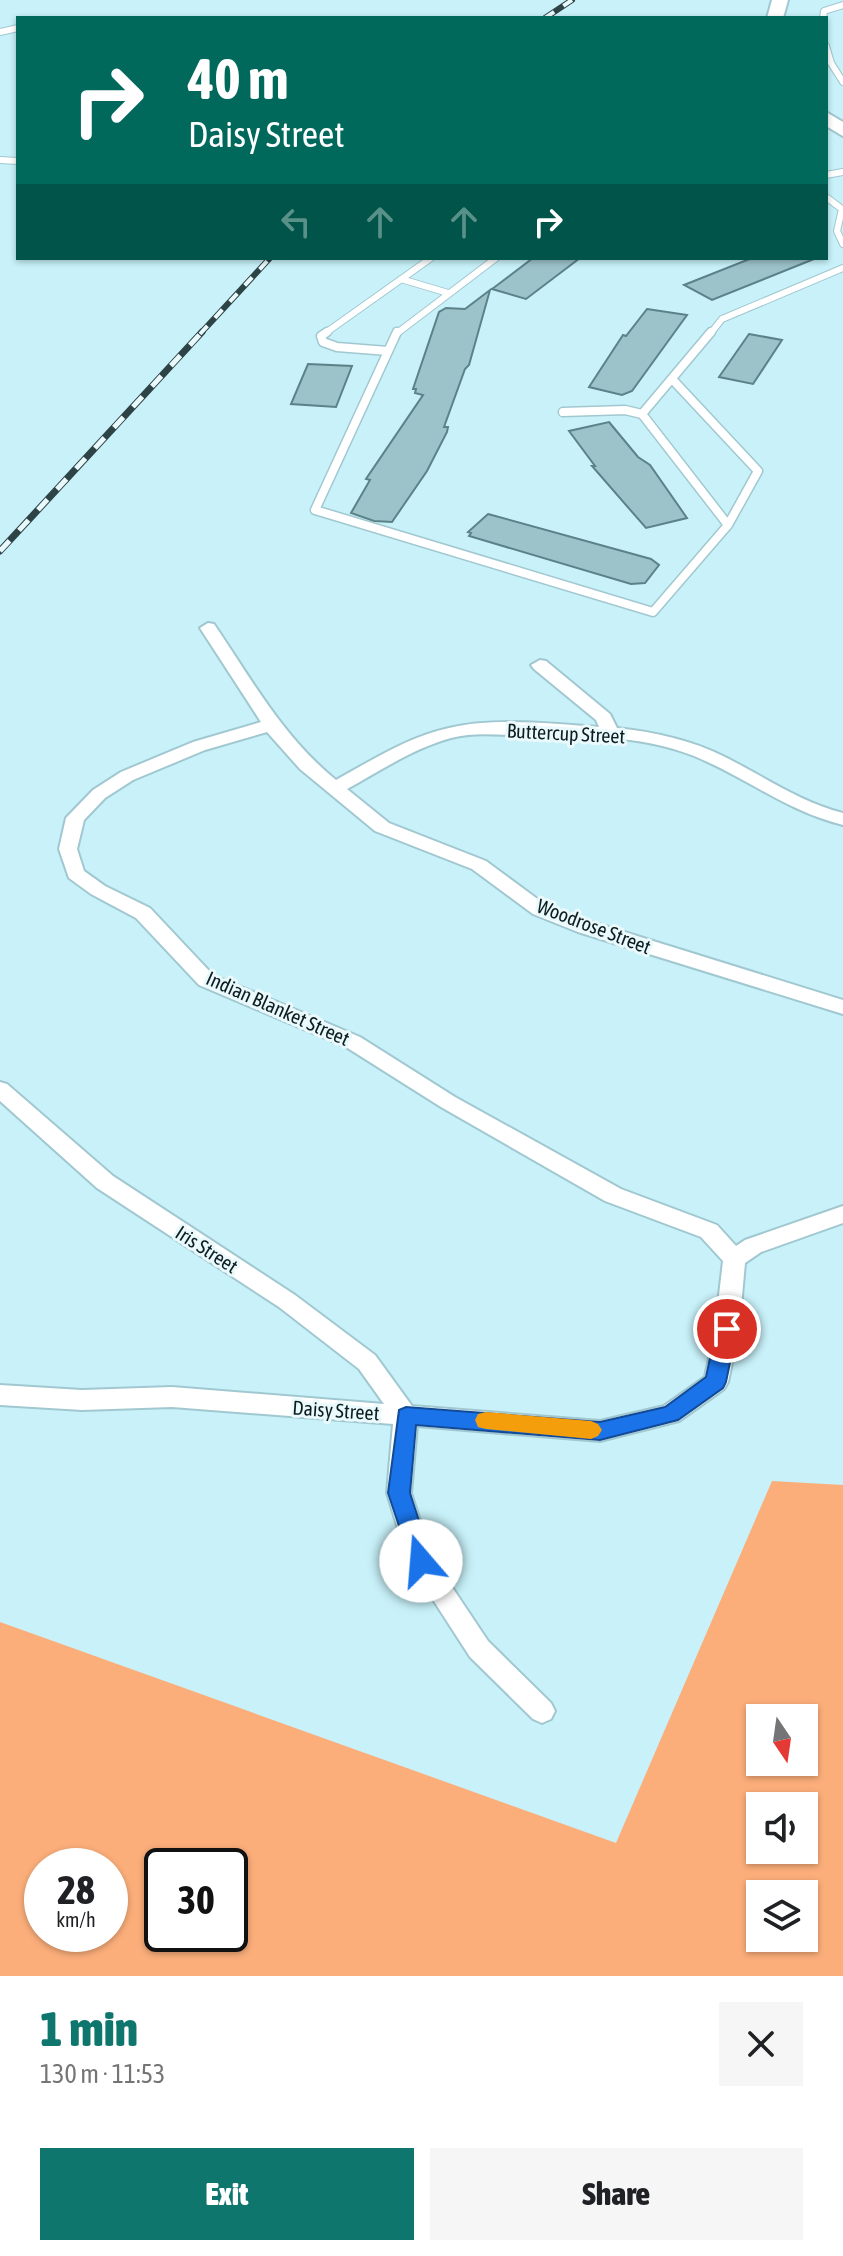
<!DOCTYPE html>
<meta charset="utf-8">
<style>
body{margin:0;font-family:"Asap Condensed",sans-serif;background:#f6f6f6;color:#202124;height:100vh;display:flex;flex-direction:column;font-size:30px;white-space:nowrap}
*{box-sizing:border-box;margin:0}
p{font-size:26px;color:#757577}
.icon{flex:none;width:44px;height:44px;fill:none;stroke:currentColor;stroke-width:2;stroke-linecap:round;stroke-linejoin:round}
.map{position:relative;height:1976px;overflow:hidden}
.sheet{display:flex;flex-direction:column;background:#fff;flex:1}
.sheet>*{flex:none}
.banner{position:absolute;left:16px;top:16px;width:812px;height:244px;border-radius:0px;box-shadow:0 2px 6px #0004;background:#00695c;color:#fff;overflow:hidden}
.needle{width:52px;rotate:167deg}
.controls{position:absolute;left:746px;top:1704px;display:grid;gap:16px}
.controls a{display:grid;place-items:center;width:72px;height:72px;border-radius:0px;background:#fff;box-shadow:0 2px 6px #0004;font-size:40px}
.speed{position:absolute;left:24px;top:1848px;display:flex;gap:16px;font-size:40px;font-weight:700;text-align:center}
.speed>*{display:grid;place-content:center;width:104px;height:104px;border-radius:50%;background:#fff;box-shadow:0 2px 6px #0004;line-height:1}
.speed small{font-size:20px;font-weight:400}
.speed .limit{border:4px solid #111;border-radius:12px;background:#fff;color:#111}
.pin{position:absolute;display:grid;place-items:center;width:68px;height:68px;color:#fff;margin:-34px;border:4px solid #fff;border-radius:50%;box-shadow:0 2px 8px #0007}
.me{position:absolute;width:88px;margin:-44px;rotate:342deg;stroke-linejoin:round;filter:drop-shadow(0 0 6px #0008)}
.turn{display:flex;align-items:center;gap:28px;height:168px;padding:0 40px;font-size:36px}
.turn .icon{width:104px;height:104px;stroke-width:2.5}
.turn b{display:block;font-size:56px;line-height:68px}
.lanes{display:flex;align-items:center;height:76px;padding:0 40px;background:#0003;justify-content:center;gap:40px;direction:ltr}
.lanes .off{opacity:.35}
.round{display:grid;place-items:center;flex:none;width:84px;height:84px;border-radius:0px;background:#f6f6f6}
.headline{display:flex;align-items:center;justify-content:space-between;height:136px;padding:0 40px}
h1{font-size:48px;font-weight:800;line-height:60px;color:#0f766e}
.action{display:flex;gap:16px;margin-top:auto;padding:16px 40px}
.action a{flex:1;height:92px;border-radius:0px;background:#0f766e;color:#fff;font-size:32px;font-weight:800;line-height:92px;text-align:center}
.action a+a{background:#f6f6f6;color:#202124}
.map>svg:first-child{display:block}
.green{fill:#fbae7a;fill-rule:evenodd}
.building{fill:#9cc3ca;stroke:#5c8289;stroke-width:2}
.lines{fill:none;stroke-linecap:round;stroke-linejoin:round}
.lane-far1-casing{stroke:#a1c8d0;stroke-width:8}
.lane-casing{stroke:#a1c8d0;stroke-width:11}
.street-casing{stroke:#a1c8d0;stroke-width:4}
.secondary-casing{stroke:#a1c8d0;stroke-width:4}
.lane-far1{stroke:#fff;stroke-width:6}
.lane{stroke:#fff;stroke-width:8}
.street{fill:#fff;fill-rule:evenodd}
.secondary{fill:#fff;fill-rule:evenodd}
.rail-far1-casing{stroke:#2e4346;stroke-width:6}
.rail-casing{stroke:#2e4346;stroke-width:7}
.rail-far1{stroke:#e9f9fc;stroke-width:4;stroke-dasharray:11;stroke-linecap:butt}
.rail{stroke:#e9f9fc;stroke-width:5;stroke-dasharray:14;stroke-linecap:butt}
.route{fill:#1a73e8;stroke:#114b97;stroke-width:2}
.slow{fill:#f59e0b}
.labels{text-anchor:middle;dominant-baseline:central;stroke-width:6;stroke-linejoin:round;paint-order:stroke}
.street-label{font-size:20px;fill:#0e1e20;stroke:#e9f9fc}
</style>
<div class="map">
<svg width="843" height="1976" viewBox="0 0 843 1976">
<rect width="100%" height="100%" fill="#c8f1f9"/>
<path class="green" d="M 772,1481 L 843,1485 L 843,1976 L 0,1976 L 0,1622 L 616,1843 ZM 804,1718 L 804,1762 L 760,1762 L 760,1718 ZM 804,1806 L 804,1850 L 760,1850 L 760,1806 ZM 110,1866 L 110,1934 L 42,1934 L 42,1866 ZM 230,1866 L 230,1934 L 162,1934 L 162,1866 ZM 804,1894 L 804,1938 L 760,1938 L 760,1894 Z"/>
<path class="building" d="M 533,258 L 580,258 L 526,299 L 492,289 Z
M 752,258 L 814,259 L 712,300 L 684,285 Z
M 490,290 L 469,365 L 465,369 L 444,427 L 448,427 L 447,432 L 427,471 L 392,522 L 374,521 L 351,513 L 370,480 L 366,479 L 423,395 L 415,393 L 416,389 L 413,389 L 439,312 L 446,308 L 465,309 Z
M 647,309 L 687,315 L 632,391 L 622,395 L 589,387 L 623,335 L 626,336 Z
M 749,334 L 782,340 L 753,384 L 719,377 Z
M 308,364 L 352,366 L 336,407 L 291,404 Z
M 609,422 L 638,457 L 650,465 L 687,518 L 646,528 L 592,466 L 595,466 L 569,431 Z
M 488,514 L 651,559 L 659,565 L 645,583 L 631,584 L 469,536 L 471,533 L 468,532 Z"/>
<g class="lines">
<g class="lane-far1-casing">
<path id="lane-far1" d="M 823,18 L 824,11 L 843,5
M 0,32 L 18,28
M 826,46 L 831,63 L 843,82
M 0,160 L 18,161
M 826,175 L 843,172
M 826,197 L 842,209 L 837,231 L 843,244
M 401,279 L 448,293
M 324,334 L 431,258
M 396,334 L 496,258
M 710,334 L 722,319 L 843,268"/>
</g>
<g class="lane-casing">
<path id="lane" d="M 327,332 L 321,336 L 323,342 L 337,347 L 388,351
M 397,332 L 315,510 L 653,612 L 728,525 L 642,414 L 711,332
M 672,379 L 758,471 L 728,525
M 563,412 L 625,410 L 642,414"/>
</g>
<g class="street-casing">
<path id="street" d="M 208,623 L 214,624 C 252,680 283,737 336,780 C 372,760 408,737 449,728 C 493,717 554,724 599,727 L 596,720 L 534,669 L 531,665 L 540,660 L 546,661 L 610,714 L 617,728 C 655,732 691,740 725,757 C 765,777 800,802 843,813 L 843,825 C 786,811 746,777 694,756 C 639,734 576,736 518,735 C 496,735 473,732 451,738 C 414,748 380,771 347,789 L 389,823 L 486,861 L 547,906 L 592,922 L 843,1000 L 843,1014 L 578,932 L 533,914 L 472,869 L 375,831 L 300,769 L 267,732 L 205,750 L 133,780 L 105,798 L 84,820 L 77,849 L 84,871 L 105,886 L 150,908 L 213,975 L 360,1037 L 455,1097 L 621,1189 L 717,1225 L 736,1246 L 745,1240 L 843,1206 L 843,1223 L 761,1252 L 745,1263 L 739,1329 L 728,1382 L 724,1389 L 679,1421 L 600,1441 L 417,1426 L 411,1493 L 432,1557 L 488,1641 L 551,1703 L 555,1711 L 551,1719 L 542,1723 L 533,1719 L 470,1657 L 408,1561 L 387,1493 L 393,1424 L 172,1407 L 82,1410 L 0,1405 L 0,1385 L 82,1390 L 172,1387 L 384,1404 L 359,1369 L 279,1307 L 97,1188 L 0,1101 L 0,1082 L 7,1084 L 113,1176 L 295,1295 L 375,1355 L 412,1406 L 600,1421 L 664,1406 L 705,1377 L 715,1329 L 723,1261 L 701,1237 L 605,1201 L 441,1107 L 346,1047 L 199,985 L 136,918 L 91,894 L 69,878 L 59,849 L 66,818 L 93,790 L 121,772 L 193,742 L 261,722 L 200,628 Z"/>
</g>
<g class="secondary-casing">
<path id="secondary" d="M 772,0 L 788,0 L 783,18 L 767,18 Z
M 826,112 L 843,122 L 843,136 L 826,126 Z"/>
</g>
<use href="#lane-far1" class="lane-far1"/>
<use href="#lane" class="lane"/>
<use href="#street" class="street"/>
<use href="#secondary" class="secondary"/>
<g class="rail-far1-casing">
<path id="rail-far1" d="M 545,18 L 572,0
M 200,334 L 270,258"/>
</g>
<g class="rail-casing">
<path id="rail" d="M 0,551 L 202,332"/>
</g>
<use href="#rail-far1" class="rail-far1"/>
<use href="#rail" class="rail"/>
</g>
<path class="route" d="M 727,1321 L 734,1323 L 737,1329 L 726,1382 L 723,1388 L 678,1420 L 600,1440 L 416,1425 L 410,1493 L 432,1561 L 429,1568 L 421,1571 L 413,1568 L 388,1493 L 399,1410 L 406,1407 L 600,1422 L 665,1407 L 706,1377 L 716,1329 L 719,1323 Z"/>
<path class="slow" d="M 486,1412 L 591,1421 L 598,1424 L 602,1430 L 598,1436 L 591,1439 L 486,1429 L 478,1427 L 475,1420 L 478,1414 Z"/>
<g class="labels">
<g class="street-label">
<text transform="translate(566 733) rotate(3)">Buttercup Street</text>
<text transform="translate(594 926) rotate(21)">Woodrose Street</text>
<text transform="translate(278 1008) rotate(24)">Indian Blanket Street</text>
<text transform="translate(207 1249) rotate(33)">Iris Street</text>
<text transform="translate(336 1410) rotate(4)">Daisy Street</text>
</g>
</g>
</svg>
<div class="controls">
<a><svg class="needle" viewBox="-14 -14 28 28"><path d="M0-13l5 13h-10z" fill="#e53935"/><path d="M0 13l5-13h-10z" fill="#757577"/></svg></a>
<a><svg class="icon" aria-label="sound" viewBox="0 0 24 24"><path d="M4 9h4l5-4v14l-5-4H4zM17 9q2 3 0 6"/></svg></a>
<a><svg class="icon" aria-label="layers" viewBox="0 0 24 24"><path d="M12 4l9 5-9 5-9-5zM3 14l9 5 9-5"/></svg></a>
</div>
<div class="speed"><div>28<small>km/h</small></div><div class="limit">30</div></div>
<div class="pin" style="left:727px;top:1329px;background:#d93025"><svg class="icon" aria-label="arrive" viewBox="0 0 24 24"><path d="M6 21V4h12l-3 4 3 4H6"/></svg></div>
<svg class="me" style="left:421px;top:1561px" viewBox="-20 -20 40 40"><circle r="19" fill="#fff"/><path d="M0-13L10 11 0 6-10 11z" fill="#1a73e8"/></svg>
<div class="banner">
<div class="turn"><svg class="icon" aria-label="right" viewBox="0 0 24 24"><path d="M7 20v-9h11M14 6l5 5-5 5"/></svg><div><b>40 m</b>Daisy Street</div></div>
<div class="lanes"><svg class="icon off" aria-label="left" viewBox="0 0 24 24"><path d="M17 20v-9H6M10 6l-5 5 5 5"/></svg><svg class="icon off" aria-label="ahead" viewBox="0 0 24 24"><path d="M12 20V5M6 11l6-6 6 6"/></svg><svg class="icon off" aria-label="ahead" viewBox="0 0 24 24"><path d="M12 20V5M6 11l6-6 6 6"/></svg><svg class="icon" aria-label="right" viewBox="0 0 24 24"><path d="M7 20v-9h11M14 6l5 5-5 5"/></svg></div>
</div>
</div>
<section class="sheet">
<div class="headline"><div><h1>1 min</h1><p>130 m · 11:53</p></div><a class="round"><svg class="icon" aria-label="close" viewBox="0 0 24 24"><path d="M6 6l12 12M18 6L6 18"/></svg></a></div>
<div class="action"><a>Exit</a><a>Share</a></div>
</section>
